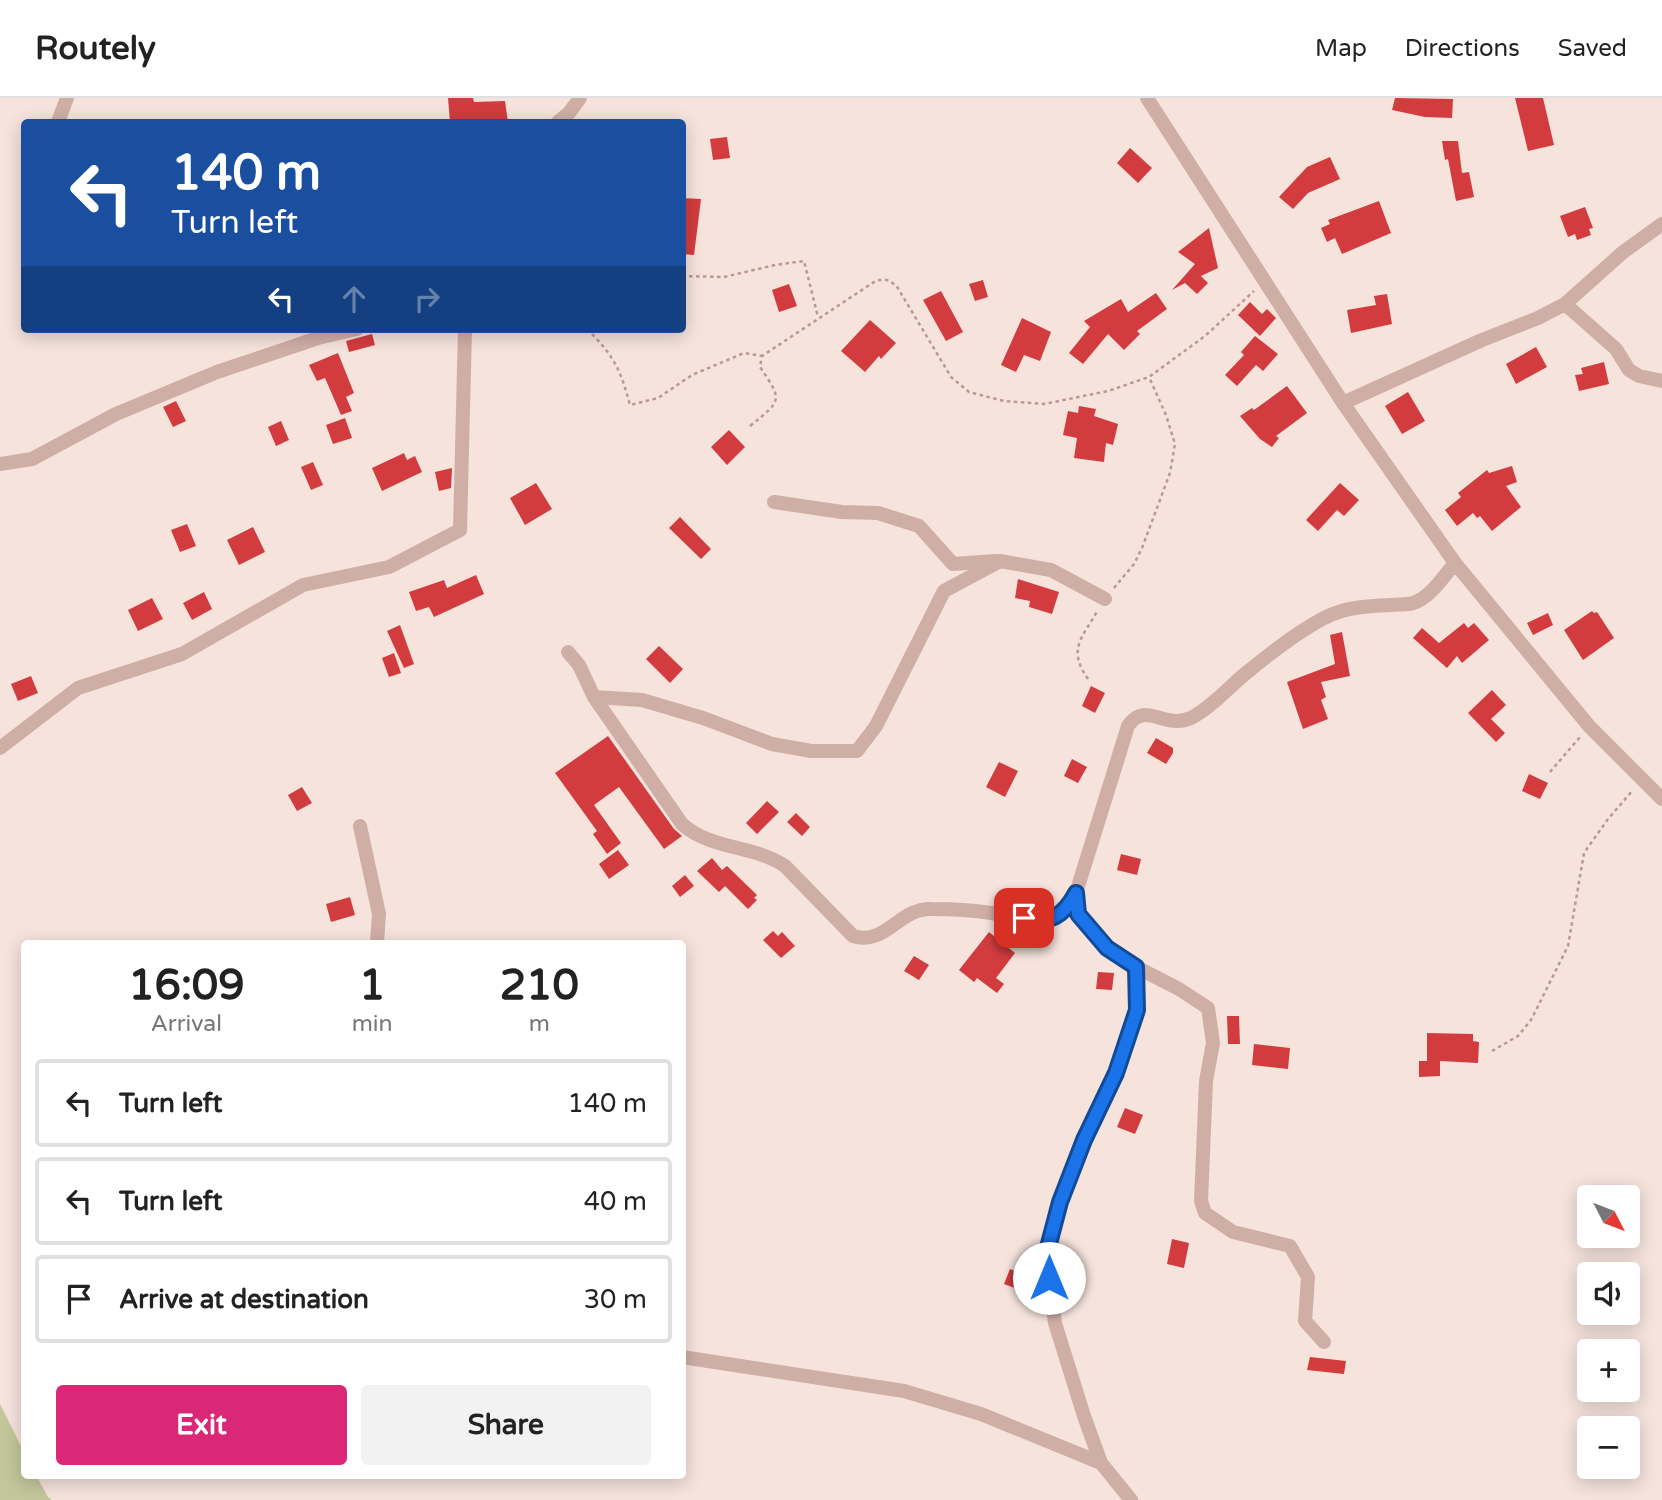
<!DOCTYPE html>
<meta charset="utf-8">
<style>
body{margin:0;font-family:"Varela Round",sans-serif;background:#f2f2f2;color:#222;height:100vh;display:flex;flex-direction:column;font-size:26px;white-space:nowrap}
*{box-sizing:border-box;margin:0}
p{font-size:23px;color:#767676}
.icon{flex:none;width:38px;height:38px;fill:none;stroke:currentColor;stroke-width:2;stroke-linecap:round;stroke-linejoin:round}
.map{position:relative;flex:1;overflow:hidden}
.side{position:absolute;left:21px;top:842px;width:665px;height:539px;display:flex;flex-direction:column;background:#fff;border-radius:7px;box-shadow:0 4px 18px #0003}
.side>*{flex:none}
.banner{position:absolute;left:21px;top:21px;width:665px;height:214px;border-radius:7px;box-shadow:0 4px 18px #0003;background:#1a4fa0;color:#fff;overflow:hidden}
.needle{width:46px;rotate:132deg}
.tools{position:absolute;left:1577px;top:1087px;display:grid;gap:14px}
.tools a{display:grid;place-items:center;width:63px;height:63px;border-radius:7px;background:#fff;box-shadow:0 4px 18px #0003;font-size:35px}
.pin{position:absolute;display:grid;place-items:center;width:60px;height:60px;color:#fff;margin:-30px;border-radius:14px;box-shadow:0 4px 10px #0006}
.me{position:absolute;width:77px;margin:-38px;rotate:0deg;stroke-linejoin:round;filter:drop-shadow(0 0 5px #0008)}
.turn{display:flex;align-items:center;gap:24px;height:147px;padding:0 35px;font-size:32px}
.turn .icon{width:91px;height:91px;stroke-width:2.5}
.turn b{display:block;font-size:49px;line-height:60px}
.lanes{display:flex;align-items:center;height:66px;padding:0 35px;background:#0003;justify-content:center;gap:35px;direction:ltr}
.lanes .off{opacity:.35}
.eta{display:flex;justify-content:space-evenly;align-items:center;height:119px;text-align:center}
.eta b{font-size:42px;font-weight:700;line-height:49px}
.cta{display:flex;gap:14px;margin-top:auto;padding:14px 35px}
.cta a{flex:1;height:80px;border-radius:7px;background:#db2777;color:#fff;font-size:28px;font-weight:700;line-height:80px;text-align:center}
.cta a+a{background:#f2f2f2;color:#222}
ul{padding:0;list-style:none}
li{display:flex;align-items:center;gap:21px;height:88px;margin:0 14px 10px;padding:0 21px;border:4px solid #e0e0e0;border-radius:7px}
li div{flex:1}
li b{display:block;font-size:26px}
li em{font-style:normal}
header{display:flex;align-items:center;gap:42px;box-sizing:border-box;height:98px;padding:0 35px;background:#fff;border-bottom:2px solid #e0e0e0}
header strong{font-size:33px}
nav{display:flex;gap:38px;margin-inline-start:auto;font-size:24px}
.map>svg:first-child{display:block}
.green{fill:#c2c69a}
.building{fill:#d33c3e}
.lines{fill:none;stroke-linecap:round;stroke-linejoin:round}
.path{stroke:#bb9890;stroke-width:2.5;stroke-dasharray:3.5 3.5;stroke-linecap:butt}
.street{stroke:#cfaea6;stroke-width:14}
.route-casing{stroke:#114b97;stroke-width:18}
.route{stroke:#1a73e8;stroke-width:12}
</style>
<header>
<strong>Routely</strong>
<nav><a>Map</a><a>Directions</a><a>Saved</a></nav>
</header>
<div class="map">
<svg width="1662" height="1402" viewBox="0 0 1662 1402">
<rect width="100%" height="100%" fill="#f5e3dc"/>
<path class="green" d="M 0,1306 L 24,1354 L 24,1377 L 36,1377 L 48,1399 L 52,1402 L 0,1402 Z"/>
<path class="building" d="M 448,0 L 473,0 L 474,4 L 505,3 L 508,24 L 450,24 Z
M 1395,0 L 1453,1 L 1452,20 L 1425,19 L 1392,12 Z
M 1515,0 L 1543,0 L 1554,47 L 1528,53 Z
M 727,39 L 730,60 L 713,62 L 710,41 Z
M 1442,43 L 1458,43 L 1462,75 L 1469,74 L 1474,99 L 1456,103 L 1448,61 L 1445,62 Z
M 1130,50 L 1152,70 L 1138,85 L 1117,65 Z
M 1330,59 L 1340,81 L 1308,95 L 1293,111 L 1279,99 L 1307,69 Z
M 682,100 L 701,101 L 694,157 L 682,156 Z
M 1379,103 L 1391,135 L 1342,156 L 1335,140 L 1327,144 L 1321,130 L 1330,126 L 1328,122 Z
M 1585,109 L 1593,130 L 1589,131 L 1591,137 L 1577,142 L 1575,136 L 1568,139 L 1560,118 Z
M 1209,130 L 1218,170 L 1201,178 L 1208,185 L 1197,196 L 1185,185 L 1172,192 L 1195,166 L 1178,154 Z
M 983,182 L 988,199 L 975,203 L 969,186 Z
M 789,186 L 797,208 L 779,214 L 772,192 Z
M 941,193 L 963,234 L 946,243 L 923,202 Z
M 1156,195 L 1167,211 L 1137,233 L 1140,236 L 1124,252 L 1108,236 L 1083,266 L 1069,255 L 1090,229 L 1084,223 L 1121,201 L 1128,214 Z
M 1387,196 L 1392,226 L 1351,235 L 1347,212 L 1376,207 L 1374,198 Z
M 1250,204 L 1262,216 L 1267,211 L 1276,220 L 1260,238 L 1238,217 Z
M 1022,220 L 1051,234 L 1040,263 L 1024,257 L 1016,274 L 1001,267 Z
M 870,222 L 896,245 L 881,261 L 879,258 L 865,274 L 841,253 Z
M 372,236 L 375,247 L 349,254 L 346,243 Z
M 1255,238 L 1278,256 L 1263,273 L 1256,267 L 1237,288 L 1225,277 L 1244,257 L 1241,254 Z
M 1536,249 L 1547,269 L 1516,286 L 1506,266 Z
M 338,255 L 354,295 L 346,299 L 352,313 L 341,317 L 325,280 L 317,283 L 309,267 Z
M 1604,264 L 1609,286 L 1579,293 L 1575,277 L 1583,276 L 1581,270 Z
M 1287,288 L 1307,315 L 1276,338 L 1279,340 L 1272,349 L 1260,341 L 1240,318 L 1252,310 L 1254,312 Z
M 1408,294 L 1425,323 L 1402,336 L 1385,308 Z
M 176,303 L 186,323 L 173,329 L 163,309 Z
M 1079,308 L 1096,311 L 1094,318 L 1118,326 L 1113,347 L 1106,345 L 1104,364 L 1074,360 L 1077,340 L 1063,337 L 1068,313 L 1078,315 Z
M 345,320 L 352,340 L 333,346 L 326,327 Z
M 281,323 L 289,342 L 276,348 L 268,329 Z
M 729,332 L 745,349 L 727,367 L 711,349 Z
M 404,355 L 407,362 L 415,358 L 422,374 L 382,393 L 372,370 Z
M 313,364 L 323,387 L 311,392 L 301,369 Z
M 1512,368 L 1517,384 L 1506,388 L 1521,409 L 1492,433 L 1480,418 L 1477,420 L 1473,415 L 1457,428 L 1445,412 L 1461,399 L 1458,395 L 1487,372 L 1489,375 Z
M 452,370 L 451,390 L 439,393 L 435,374 Z
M 536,385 L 552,411 L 525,427 L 510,400 Z
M 1340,385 L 1359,402 L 1344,418 L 1337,412 L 1318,433 L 1306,422 Z
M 680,419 L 711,451 L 701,461 L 669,430 Z
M 187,426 L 196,448 L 180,454 L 171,432 Z
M 253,429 L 265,454 L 239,467 L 227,442 Z
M 476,477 L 484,496 L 434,519 L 429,509 L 416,513 L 409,494 L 444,482 L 447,490 Z
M 1018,481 L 1059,494 L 1052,516 L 1029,509 L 1030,503 L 1015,500 Z
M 204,494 L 212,511 L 192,522 L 183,505 Z
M 152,500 L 163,521 L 138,533 L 128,512 Z
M 1592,513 L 1594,515 L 1597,514 L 1614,540 L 1583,562 L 1564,532 Z
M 1548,515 L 1553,527 L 1533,537 L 1527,525 Z
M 1464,525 L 1468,530 L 1474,525 L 1489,542 L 1462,565 L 1457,558 L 1447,570 L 1413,540 L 1422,530 L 1439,545 Z
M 400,527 L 414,566 L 404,570 L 387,533 Z
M 1342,534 L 1350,578 L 1321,584 L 1326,599 L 1321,602 L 1328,621 L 1303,631 L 1287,584 L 1335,566 L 1330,537 Z
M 659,548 L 683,571 L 670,585 L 646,561 Z
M 394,555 L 401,575 L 389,579 L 382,560 Z
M 31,578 L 38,595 L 18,603 L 11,586 Z
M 1091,588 L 1105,595 L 1095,615 L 1082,608 Z
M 1492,592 L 1506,607 L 1491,621 L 1505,635 L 1496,644 L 1468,615 Z
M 608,638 L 674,731 L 682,738 L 664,751 L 619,689 L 594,707 L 621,745 L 607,756 L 593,736 L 597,733 L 555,675 Z
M 1156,640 L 1173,650 L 1173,655 L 1166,666 L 1147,655 Z
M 1072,661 L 1087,669 L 1078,685 L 1064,678 Z
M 999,664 L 1018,673 L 1005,699 L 986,689 Z
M 1529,676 L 1548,685 L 1540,701 L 1522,693 Z
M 302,689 L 312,705 L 297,713 L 288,697 Z
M 767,703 L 779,714 L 757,736 L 746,725 Z
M 796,715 L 810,729 L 802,738 L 787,724 Z
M 618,752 L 629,767 L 609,781 L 599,766 Z
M 1121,756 L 1141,761 L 1137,777 L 1117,772 Z
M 712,760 L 722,772 L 727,768 L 757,797 L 754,800 L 757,802 L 748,811 L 725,788 L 719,794 L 697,773 Z
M 685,777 L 694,788 L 680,799 L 672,788 Z
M 350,799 L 355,817 L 331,824 L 326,806 Z
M 773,833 L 778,838 L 782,834 L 795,848 L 781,860 L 763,842 Z
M 989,834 L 1015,855 L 996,880 L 1004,886 L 997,895 L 977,880 L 974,884 L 959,872 Z
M 914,858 L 929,867 L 919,882 L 904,873 Z
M 1098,874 L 1114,875 L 1112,892 L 1096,891 Z
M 1227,918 L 1239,918 L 1240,946 L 1228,946 Z
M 1427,935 L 1473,936 L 1473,943 L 1479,944 L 1478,965 L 1440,963 L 1440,978 L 1419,979 L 1419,963 L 1427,963 Z
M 1254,946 L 1290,950 L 1288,971 L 1252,967 Z
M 1125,1010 L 1143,1017 L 1135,1036 L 1117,1029 Z
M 1172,1141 L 1189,1145 L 1184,1170 L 1167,1166 Z
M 1010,1171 L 1025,1177 L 1020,1192 L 1004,1186 Z
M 1310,1259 L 1346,1263 L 1344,1276 L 1307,1272 Z"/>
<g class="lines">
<path class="path" d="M 682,178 L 724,179 L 775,167 L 804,163 L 818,219
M 587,231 C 614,258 620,270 630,307 L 658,300 L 692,277 L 744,255 L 762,258
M 750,328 C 782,302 783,303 760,269 L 762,258 L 877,182 L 887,182 L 896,187 L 951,279 L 969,294 L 1004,303 L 1044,306 L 1108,293 L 1149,279 L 1205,238 L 1254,193
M 1114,490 L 1134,466 L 1142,450 L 1170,375 L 1175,346 L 1166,317 L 1149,279
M 1088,581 C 1067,551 1082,540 1098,512
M 1550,674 L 1580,639
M 1492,953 L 1518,938 L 1531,922 L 1568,848 L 1584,755 L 1608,721 L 1633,692"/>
<path class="street" d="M 1147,0 L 1343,305 L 1455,465 L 1589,628 L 1662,701
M 58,24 L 67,0
M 558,24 L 569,15 L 580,0
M 1565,206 L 1616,251 L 1629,272 L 1639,278 L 1662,283
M 1343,305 L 1482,242 L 1538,220 L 1565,206 L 1622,155 L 1662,126
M 0,366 L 32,361 L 116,316 L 217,274 L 318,240 L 357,231
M 774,404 L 842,414 L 878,415 L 919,428 L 953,466 L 995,463
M 568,554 L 579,567 L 594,599 L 642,602 L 703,620 L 772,646 L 811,653 L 857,653 L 876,628 L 944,493 L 1000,463 L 1051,472 L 1105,501
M 594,599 L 682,726 C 711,752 754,747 785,768 L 853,838 C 886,848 899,810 931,811 C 951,811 972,812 991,815 C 1005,817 1032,825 1045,823 C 1060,820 1069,808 1076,795 L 1128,628 C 1145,602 1164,632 1191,620 C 1211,610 1228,590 1245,576 C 1269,556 1296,535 1324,520 C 1345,509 1368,508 1391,507 C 1398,506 1407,507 1413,505 C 1430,500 1444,478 1455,465
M 0,650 L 78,590 L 182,556 L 303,487 L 389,469 L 460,432 L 465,231
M 360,728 L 379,816 L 377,845
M 1076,795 L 1078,816 L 1107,850 L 1136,869 L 1137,912 L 1116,975 L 1084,1042 L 1060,1104 L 1046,1157 L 1055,1225 L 1084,1318 L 1101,1365 L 1131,1402
M 1136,869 L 1179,891 L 1208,910 L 1213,945 L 1206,983 L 1201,1103 L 1205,1115 L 1233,1134 L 1290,1148 L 1308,1179 L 1305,1223 L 1324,1244
M 682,1259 L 904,1293 L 981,1316 L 1101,1365"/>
</g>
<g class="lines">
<g class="route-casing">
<path id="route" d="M 1024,820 C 1051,825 1063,819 1076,795 L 1078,816 L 1107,850 L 1136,869 L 1137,912 L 1116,975 L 1084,1042 L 1060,1104 L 1046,1157 L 1049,1180"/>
</g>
<use href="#route" class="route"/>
</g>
</svg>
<div class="tools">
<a><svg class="needle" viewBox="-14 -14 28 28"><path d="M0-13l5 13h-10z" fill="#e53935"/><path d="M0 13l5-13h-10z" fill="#767676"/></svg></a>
<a><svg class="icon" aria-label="sound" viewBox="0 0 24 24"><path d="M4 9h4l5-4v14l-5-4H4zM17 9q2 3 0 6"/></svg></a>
<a>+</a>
<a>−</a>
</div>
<div class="pin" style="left:1024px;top:820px;background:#d93025"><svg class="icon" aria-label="arrive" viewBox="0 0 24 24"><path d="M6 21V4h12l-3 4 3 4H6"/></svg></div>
<svg class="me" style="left:1049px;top:1180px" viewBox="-20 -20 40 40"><circle r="19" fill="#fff"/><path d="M0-13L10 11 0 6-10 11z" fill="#1a73e8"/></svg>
<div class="banner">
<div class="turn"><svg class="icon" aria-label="left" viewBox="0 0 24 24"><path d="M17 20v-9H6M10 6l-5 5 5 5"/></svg><div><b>140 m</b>Turn left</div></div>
<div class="lanes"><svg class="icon" aria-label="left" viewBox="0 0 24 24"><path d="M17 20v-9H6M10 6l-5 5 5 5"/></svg><svg class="icon off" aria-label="ahead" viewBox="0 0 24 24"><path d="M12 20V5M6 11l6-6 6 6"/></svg><svg class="icon off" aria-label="right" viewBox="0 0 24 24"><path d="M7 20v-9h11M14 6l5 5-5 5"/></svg></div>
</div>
<section class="side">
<div class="eta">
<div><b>16:09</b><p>Arrival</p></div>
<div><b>1</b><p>min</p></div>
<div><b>210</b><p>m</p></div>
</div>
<ul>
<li><svg class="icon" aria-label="left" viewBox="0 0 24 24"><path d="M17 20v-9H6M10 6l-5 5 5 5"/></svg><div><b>Turn left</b></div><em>140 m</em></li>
<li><svg class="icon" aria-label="left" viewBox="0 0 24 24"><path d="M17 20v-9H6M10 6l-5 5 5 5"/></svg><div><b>Turn left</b></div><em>40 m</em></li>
<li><svg class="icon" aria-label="arrive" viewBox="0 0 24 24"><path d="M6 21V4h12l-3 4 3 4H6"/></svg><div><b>Arrive at destination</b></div><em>30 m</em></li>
</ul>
<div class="cta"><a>Exit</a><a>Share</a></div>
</section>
</div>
